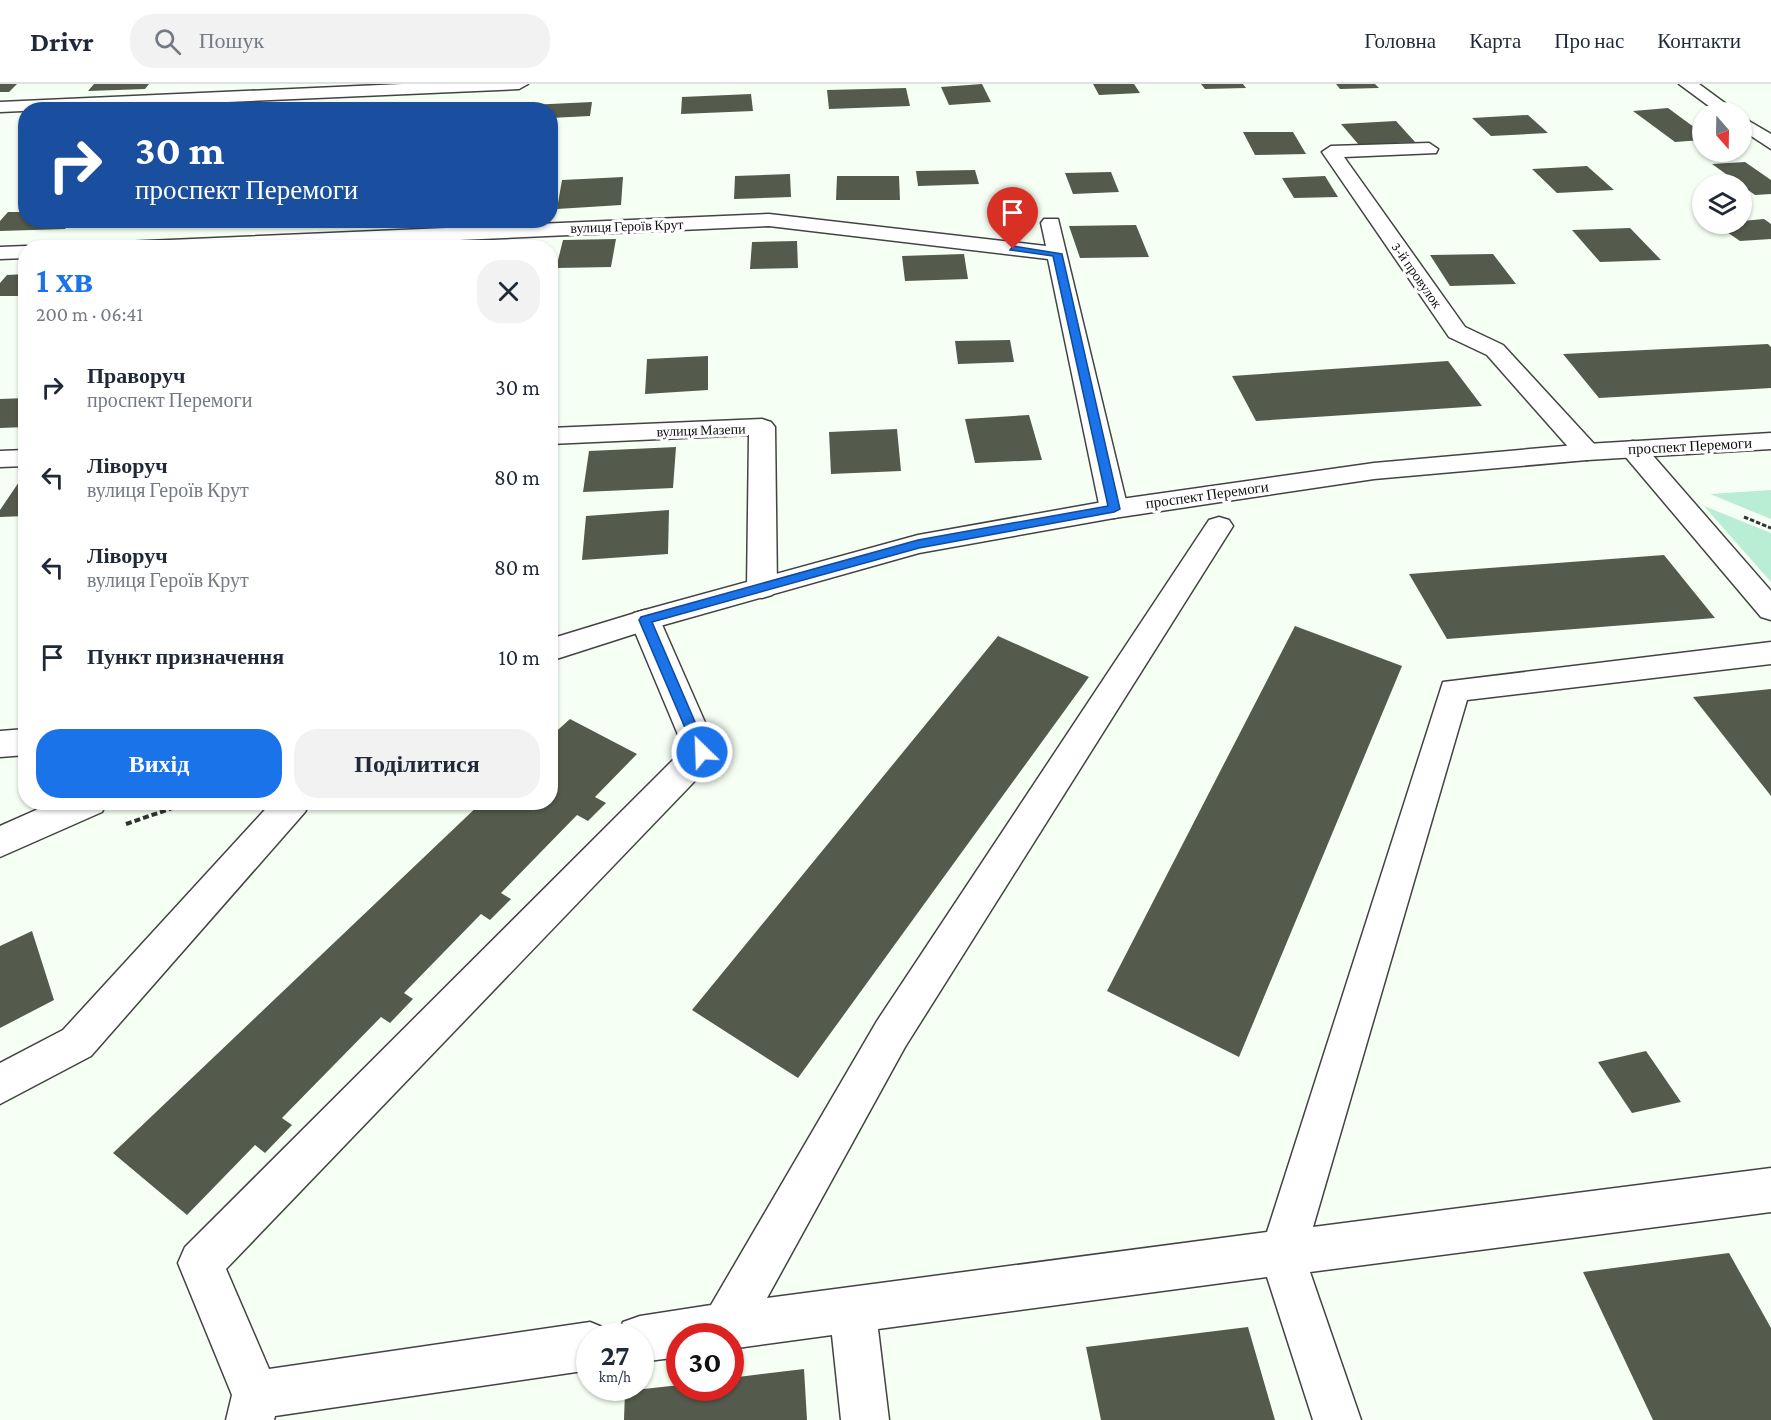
<!DOCTYPE html>
<html lang="uk">
<meta charset="utf-8">
<style>
body{margin:0;font-family:"Crimson Pro",serif;background:#f2f2f3;color:#1f2937;height:100vh;display:flex;flex-direction:column;font-size:22px;white-space:nowrap}
*{box-sizing:border-box;margin:0}
p{font-size:20px;color:#747a83}
.icon{flex:none;width:33px;height:33px;fill:none;stroke:currentColor;stroke-width:2;stroke-linecap:round;stroke-linejoin:round}
.map{position:relative;flex:1;overflow:hidden}
.drawer{position:absolute;left:18px;top:156px;width:540px;height:570px;display:flex;flex-direction:column;background:#fff;border-radius:24px;box-shadow:0 2px 4px #0004}
.drawer>*{flex:none}
.top-card{position:absolute;left:18px;top:18px;width:540px;height:126px;border-radius:24px;box-shadow:0 2px 4px #0004;background:#1a4fa0;color:#fff;overflow:hidden}
.needle{width:39px;rotate:160deg}
.tools{position:absolute;left:1692px;top:18px;display:grid;gap:12px}
.tools a{display:grid;place-items:center;width:60px;height:60px;border-radius:50%;background:#fff;box-shadow:0 2px 4px #0004;font-size:30px}
.speed{position:absolute;left:576px;top:1239px;display:flex;gap:12px;font-size:30px;font-weight:700;text-align:center}
.speed>*{display:grid;place-content:center;width:78px;height:78px;border-radius:50%;background:#fff;box-shadow:0 2px 4px #0004;line-height:1}
.speed small{font-size:15px;font-weight:400}
.speed .limit{border:9px solid #d22;background:#fff;color:#111}
.pin{position:absolute;display:grid;place-items:center;width:51px;height:51px;color:#fff;margin:-62px -26px;border-radius:50% 50% 50% 0;rotate:-45deg;box-shadow:0 0 6px #0007}
.pin .icon{rotate:45deg}
.me{position:absolute;width:66px;margin:-33px;rotate:336deg;stroke-linejoin:round;filter:drop-shadow(0 0 4px #0008)}
.turn{display:flex;align-items:center;gap:21px;height:126px;padding:0 18px;font-size:27px}
.turn .icon{width:78px;height:78px;stroke-width:2.5}
.turn b{display:block;font-size:42px;line-height:51px}
.round{display:grid;place-items:center;flex:none;width:63px;height:63px;border-radius:24px;background:#f2f2f3}
.overview{display:flex;align-items:center;justify-content:space-between;height:102px;padding:0 18px}
h1{font-size:36px;font-weight:600;line-height:45px;color:#1a73e8}
.action{display:flex;gap:12px;margin-top:auto;padding:12px 18px}
.action a{flex:1;height:69px;border-radius:24px;background:#1a73e8;color:#fff;font-size:24px;font-weight:600;line-height:69px;text-align:center}
.action a+a{background:#f2f2f3;color:#1f2937}
ul{padding:0;list-style:none}
li{display:flex;align-items:center;gap:18px;height:90px;padding:0 18px}
li div{flex:1}
li b{display:block;font-size:22px}
li em{font-style:normal}
header{display:flex;align-items:center;gap:36px;box-sizing:border-box;height:84px;padding:0 30px;background:#fff;border-bottom:2px solid #e0e1e3}
header strong{font-size:28px}
nav{display:flex;gap:33px;margin-inline-start:auto;font-size:21px}
.search{width:420px;height:54px;background:#f2f2f3;display:flex;align-items:center;gap:15px;box-sizing:border-box;padding:0 21px;border-radius:24px;color:#747a83;font-size:22px}
.map>svg:first-child{display:block}
.green{fill:#b9eed5}
.building{fill:#545a4c}
.lines{fill:none;stroke-linecap:round;stroke-linejoin:round}
.minor-casing{stroke:#434343;stroke-width:3}
.tertiary-casing{stroke:#434343;stroke-width:3}
.path-far1{stroke:#323232;stroke-width:3;stroke-dasharray:4.5 2;stroke-linecap:butt}
.path{stroke:#323232;stroke-width:4;stroke-dasharray:6 3;stroke-linecap:butt}
.minor{fill:#fff;fill-rule:evenodd}
.tertiary{fill:#fff;fill-rule:evenodd}
.route{fill:#1a73e8;stroke:#114b97;stroke-width:1.5}
.labels{text-anchor:middle;dominant-baseline:central;stroke-width:6;stroke-linejoin:round;paint-order:stroke}
.far-street-label{font-size:14px;fill:#101010;stroke:#fff}
.street-label{font-size:15px;fill:#101010;stroke:#fff}
</style>
<header>
<strong>Drivr</strong>
<div class="search"><svg class="icon" aria-label="search" viewBox="0 0 24 24"><circle cx="10" cy="10" r="6"/><path d="M15 15l6 6"/></svg>Пошук</div>
<nav><a>Головна</a><a>Карта</a><a>Про нас</a><a>Контакти</a></nav>
</header>
<div class="map">
<svg width="1771" height="1336" viewBox="0 0 1771 1336">
<rect width="100%" height="100%" fill="#f5fff4"/>
<path class="green" d="M 1771,406 L 1771,435 L 1710,410 Z
M 1704,422 L 1771,449 L 1771,498 Z"/>
<path class="building" d="M 0,0 L 17,0 L 9,8 L 0,8 Z
M 94,0 L 149,0 L 145,5 L 88,7 Z
M 982,0 L 991,18 L 949,21 L 941,3 Z
M 1093,0 L 1134,0 L 1140,9 L 1099,11 Z
M 1201,0 L 1243,0 L 1246,4 L 1205,5 Z
M 1336,0 L 1375,0 L 1379,4 L 1340,5 Z
M 906,4 L 910,22 L 829,25 L 827,6 Z
M 751,10 L 753,27 L 681,30 L 682,13 Z
M 592,18 L 590,32 L 550,34 L 550,26 L 528,26 L 529,21 Z
M 1668,24 L 1702,49 L 1702,56 L 1675,58 L 1633,27 Z
M 1528,31 L 1548,49 L 1491,52 L 1472,34 Z
M 1396,37 L 1415,58 L 1359,61 L 1341,40 Z
M 1243,48 L 1293,48 L 1306,70 L 1255,71 Z
M 1745,78 L 1771,96 L 1771,110 L 1755,111 L 1712,80 Z
M 1587,82 L 1614,106 L 1557,109 L 1532,85 Z
M 975,86 L 979,100 L 918,102 L 916,87 Z
M 1111,88 L 1119,108 L 1073,110 L 1065,89 Z
M 790,90 L 791,113 L 734,115 L 735,92 Z
M 837,92 L 899,92 L 900,116 L 836,116 Z
M 1325,92 L 1338,113 L 1294,114 L 1282,94 Z
M 623,93 L 621,121 L 557,125 L 562,96 Z
M 8,128 L 26,128 L 26,136 L 71,136 L 65,145 L 0,147 L 0,137 Z
M 1764,135 L 1771,140 L 1771,155 L 1740,157 L 1715,140 L 1742,140 L 1742,137 Z
M 138,136 L 204,136 L 202,139 L 134,142 Z
M 1136,141 L 1149,173 L 1080,174 L 1069,142 Z
M 1630,144 L 1661,176 L 1600,178 L 1572,146 Z
M 616,155 L 611,183 L 556,184 L 563,156 Z
M 797,157 L 798,184 L 750,185 L 752,158 Z
M 964,170 L 968,195 L 905,197 L 902,172 Z
M 1493,170 L 1516,200 L 1450,202 L 1430,171 Z
M 26,190 L 26,212 L 0,212 L 0,199 L 7,191 Z
M 1010,256 L 1014,278 L 958,280 L 955,257 Z
M 1768,260 L 1771,263 L 1771,304 L 1599,314 L 1563,270 Z
M 708,272 L 708,306 L 645,310 L 647,275 Z
M 1448,277 L 1482,322 L 1256,337 L 1232,292 Z
M 26,314 L 26,343 L 0,344 L 0,315 Z
M 1029,331 L 1042,376 L 975,379 L 965,335 Z
M 897,345 L 901,387 L 831,390 L 829,348 Z
M 676,363 L 673,404 L 583,408 L 589,367 Z
M 21,395 L 26,395 L 26,432 L 0,433 L 0,426 Z
M 669,426 L 668,470 L 582,476 L 586,432 Z
M 1664,471 L 1715,534 L 1447,555 L 1409,490 Z
M 1295,542 L 1402,582 L 1239,973 L 1107,907 Z
M 998,552 L 1089,593 L 798,994 L 692,926 Z
M 1771,605 L 1771,712 L 1693,613 Z
M 570,635 L 637,670 L 595,713 L 606,719 L 588,737 L 577,731 L 501,809 L 511,815 L 490,836 L 481,830 L 404,909 L 413,915 L 390,939 L 381,933 L 282,1034 L 292,1041 L 265,1069 L 255,1061 L 187,1131 L 113,1069 L 482,718 L 550,718 L 550,653 Z
M 32,847 L 54,916 L 0,944 L 0,862 Z
M 1646,967 L 1681,1018 L 1632,1029 L 1598,978 Z
M 1729,1169 L 1771,1244 L 1771,1336 L 1653,1336 L 1583,1188 Z
M 1248,1243 L 1275,1336 L 1101,1336 L 1086,1263 Z
M 804,1285 L 807,1336 L 624,1336 L 625,1307 L 680,1301 L 680,1304 L 730,1304 L 730,1294 Z"/>
<g class="lines">
<g class="minor-casing">
<path id="minor" d="M 402,0 L 528,0 L 519,5 L 0,28 L 0,18 Z
M 1429,59 L 1438,65 L 1436,69 L 1344,73 L 1465,243 L 1503,261 L 1596,362 L 1600,368 L 1596,374 L 1587,376 L 1578,374 L 1487,271 L 1449,253 L 1322,68 L 1331,62 Z
M 769,130 L 1046,162 L 1041,139 L 1044,135 L 1058,135 L 1128,425 L 1124,431 L 1114,434 L 1104,431 L 1100,425 L 1048,175 L 769,142 L 279,164 L 113,164 L 123,158 Z
M 26,162 L 33,164 L 26,164 L 26,174 L 0,175 L 0,163 Z
M 762,335 L 771,338 L 775,343 L 777,504 L 772,511 L 762,514 L 752,511 L 747,504 L 749,351 L 550,360 L 550,344 Z
M 1633,357 L 1642,359 L 1771,507 L 1771,536 L 1761,533 L 1624,371 L 1620,365 L 1624,359 Z
M 26,366 L 26,382 L 0,383 L 0,367 Z
M 1219,433 L 1229,436 L 1233,442 L 905,963 L 767,1214 L 1267,1148 L 1443,598 L 1771,558 L 1771,580 L 1467,616 L 1313,1143 L 1771,1084 L 1771,1128 L 1310,1188 L 1361,1336 L 1313,1336 L 1267,1193 L 878,1245 L 889,1336 L 841,1336 L 832,1251 L 730,1265 L 730,1252 L 680,1252 L 680,1273 L 640,1278 L 640,1252 L 618,1252 L 623,1238 L 640,1232 L 711,1221 L 877,937 L 1209,436 Z
M 645,526 L 656,529 L 660,536 L 718,668 L 714,677 L 226,1185 L 269,1285 L 590,1238 L 607,1245 L 610,1252 L 590,1252 L 590,1286 L 275,1332 L 274,1336 L 226,1336 L 232,1311 L 178,1179 L 185,1163 L 684,665 L 630,536 L 634,529 Z
M 26,645 L 26,671 L 0,673 L 0,647 Z
M 272,718 L 310,718 L 305,728 L 91,972 L 0,1020 L 0,979 L 63,946 Z"/>
</g>
<g class="tertiary-casing">
<path id="tertiary" d="M 1679,0 L 1699,0 L 1737,28 L 1717,28 Z
M 1742,33 L 1771,50 L 1771,65 L 1742,46 Z
M 1771,349 L 1771,365 L 1587,376 L 1374,395 L 1114,434 L 919,469 L 653,544 L 550,577 L 550,555 L 645,526 L 918,451 L 1114,416 L 1374,379 L 1587,360 Z
M 54,718 L 107,718 L 102,728 L 0,773 L 0,742 Z"/>
</g>
<path class="path-far1" d="M 1744,433 L 1771,444"/>
<path class="path" d="M 126,740 L 190,718"/>
<use href="#minor" class="minor"/>
<use href="#tertiary" class="tertiary"/>
</g>
<path class="route" d="M 1013,162 L 1062,170 L 1120,425 L 1114,428 L 919,464 L 652,538 L 708,668 L 702,674 L 697,672 L 639,536 L 641,533 L 918,456 L 1108,422 L 1053,172 L 1010,166 Z"/>
<g class="labels">
<g class="far-street-label">
<text transform="translate(627 142) rotate(-2)">вулиця Героїв Крут</text>
<text transform="translate(1417 191) rotate(55)">3-й провулок</text>
<text transform="translate(701 346) rotate(-2)">вулиця Мазепи</text>
</g>
<g class="street-label">
<text transform="translate(1690 362) rotate(-3)">проспект Перемоги</text>
<text transform="translate(1207 411) rotate(-8)">проспект Перемоги</text>
</g>
</g>
</svg>
<div class="tools">
<a><svg class="needle" viewBox="-14 -14 28 28"><path d="M0-13l5 13h-10z" fill="#e53935"/><path d="M0 13l5-13h-10z" fill="#747a83"/></svg></a>
<a><svg class="icon" aria-label="layers" viewBox="0 0 24 24"><path d="M12 4l9 5-9 5-9-5zM3 14l9 5 9-5"/></svg></a>
</div>
<div class="speed"><div>27<small>km/h</small></div><div class="limit">30</div></div>
<div class="pin" style="left:1013px;top:165px;background:#d93025"><svg class="icon" aria-label="arrive" viewBox="0 0 24 24"><path d="M6 21V4h12l-3 4 3 4H6"/></svg></div>
<svg class="me" style="left:702px;top:668px" viewBox="-20 -20 40 40"><circle r="17" fill="#1a73e8" stroke="#fff" stroke-width="3"/><path d="M0-11L8 9 0 5-8 9z" fill="#fff"/></svg>
<div class="top-card">
<div class="turn"><svg class="icon" aria-label="right" viewBox="0 0 24 24"><path d="M7 20v-9h11M14 6l5 5-5 5"/></svg><div><b>30 m</b>проспект Перемоги</div></div>
</div>
<section class="drawer">
<div class="overview"><div><h1>1 хв</h1><p>200 m · 06:41</p></div><a class="round"><svg class="icon" aria-label="close" viewBox="0 0 24 24"><path d="M6 6l12 12M18 6L6 18"/></svg></a></div>
<ul>
<li><svg class="icon" aria-label="right" viewBox="0 0 24 24"><path d="M7 20v-9h11M14 6l5 5-5 5"/></svg><div><b>Праворуч</b><p>проспект Перемоги</p></div><em>30 m</em></li>
<li><svg class="icon" aria-label="left" viewBox="0 0 24 24"><path d="M17 20v-9H6M10 6l-5 5 5 5"/></svg><div><b>Ліворуч</b><p>вулиця Героїв Крут</p></div><em>80 m</em></li>
<li><svg class="icon" aria-label="left" viewBox="0 0 24 24"><path d="M17 20v-9H6M10 6l-5 5 5 5"/></svg><div><b>Ліворуч</b><p>вулиця Героїв Крут</p></div><em>80 m</em></li>
<li><svg class="icon" aria-label="arrive" viewBox="0 0 24 24"><path d="M6 21V4h12l-3 4 3 4H6"/></svg><div><b>Пункт призначення</b></div><em>10 m</em></li>
</ul>
<div class="action"><a>Вихід</a><a>Поділитися</a></div>
</section>
</div>
